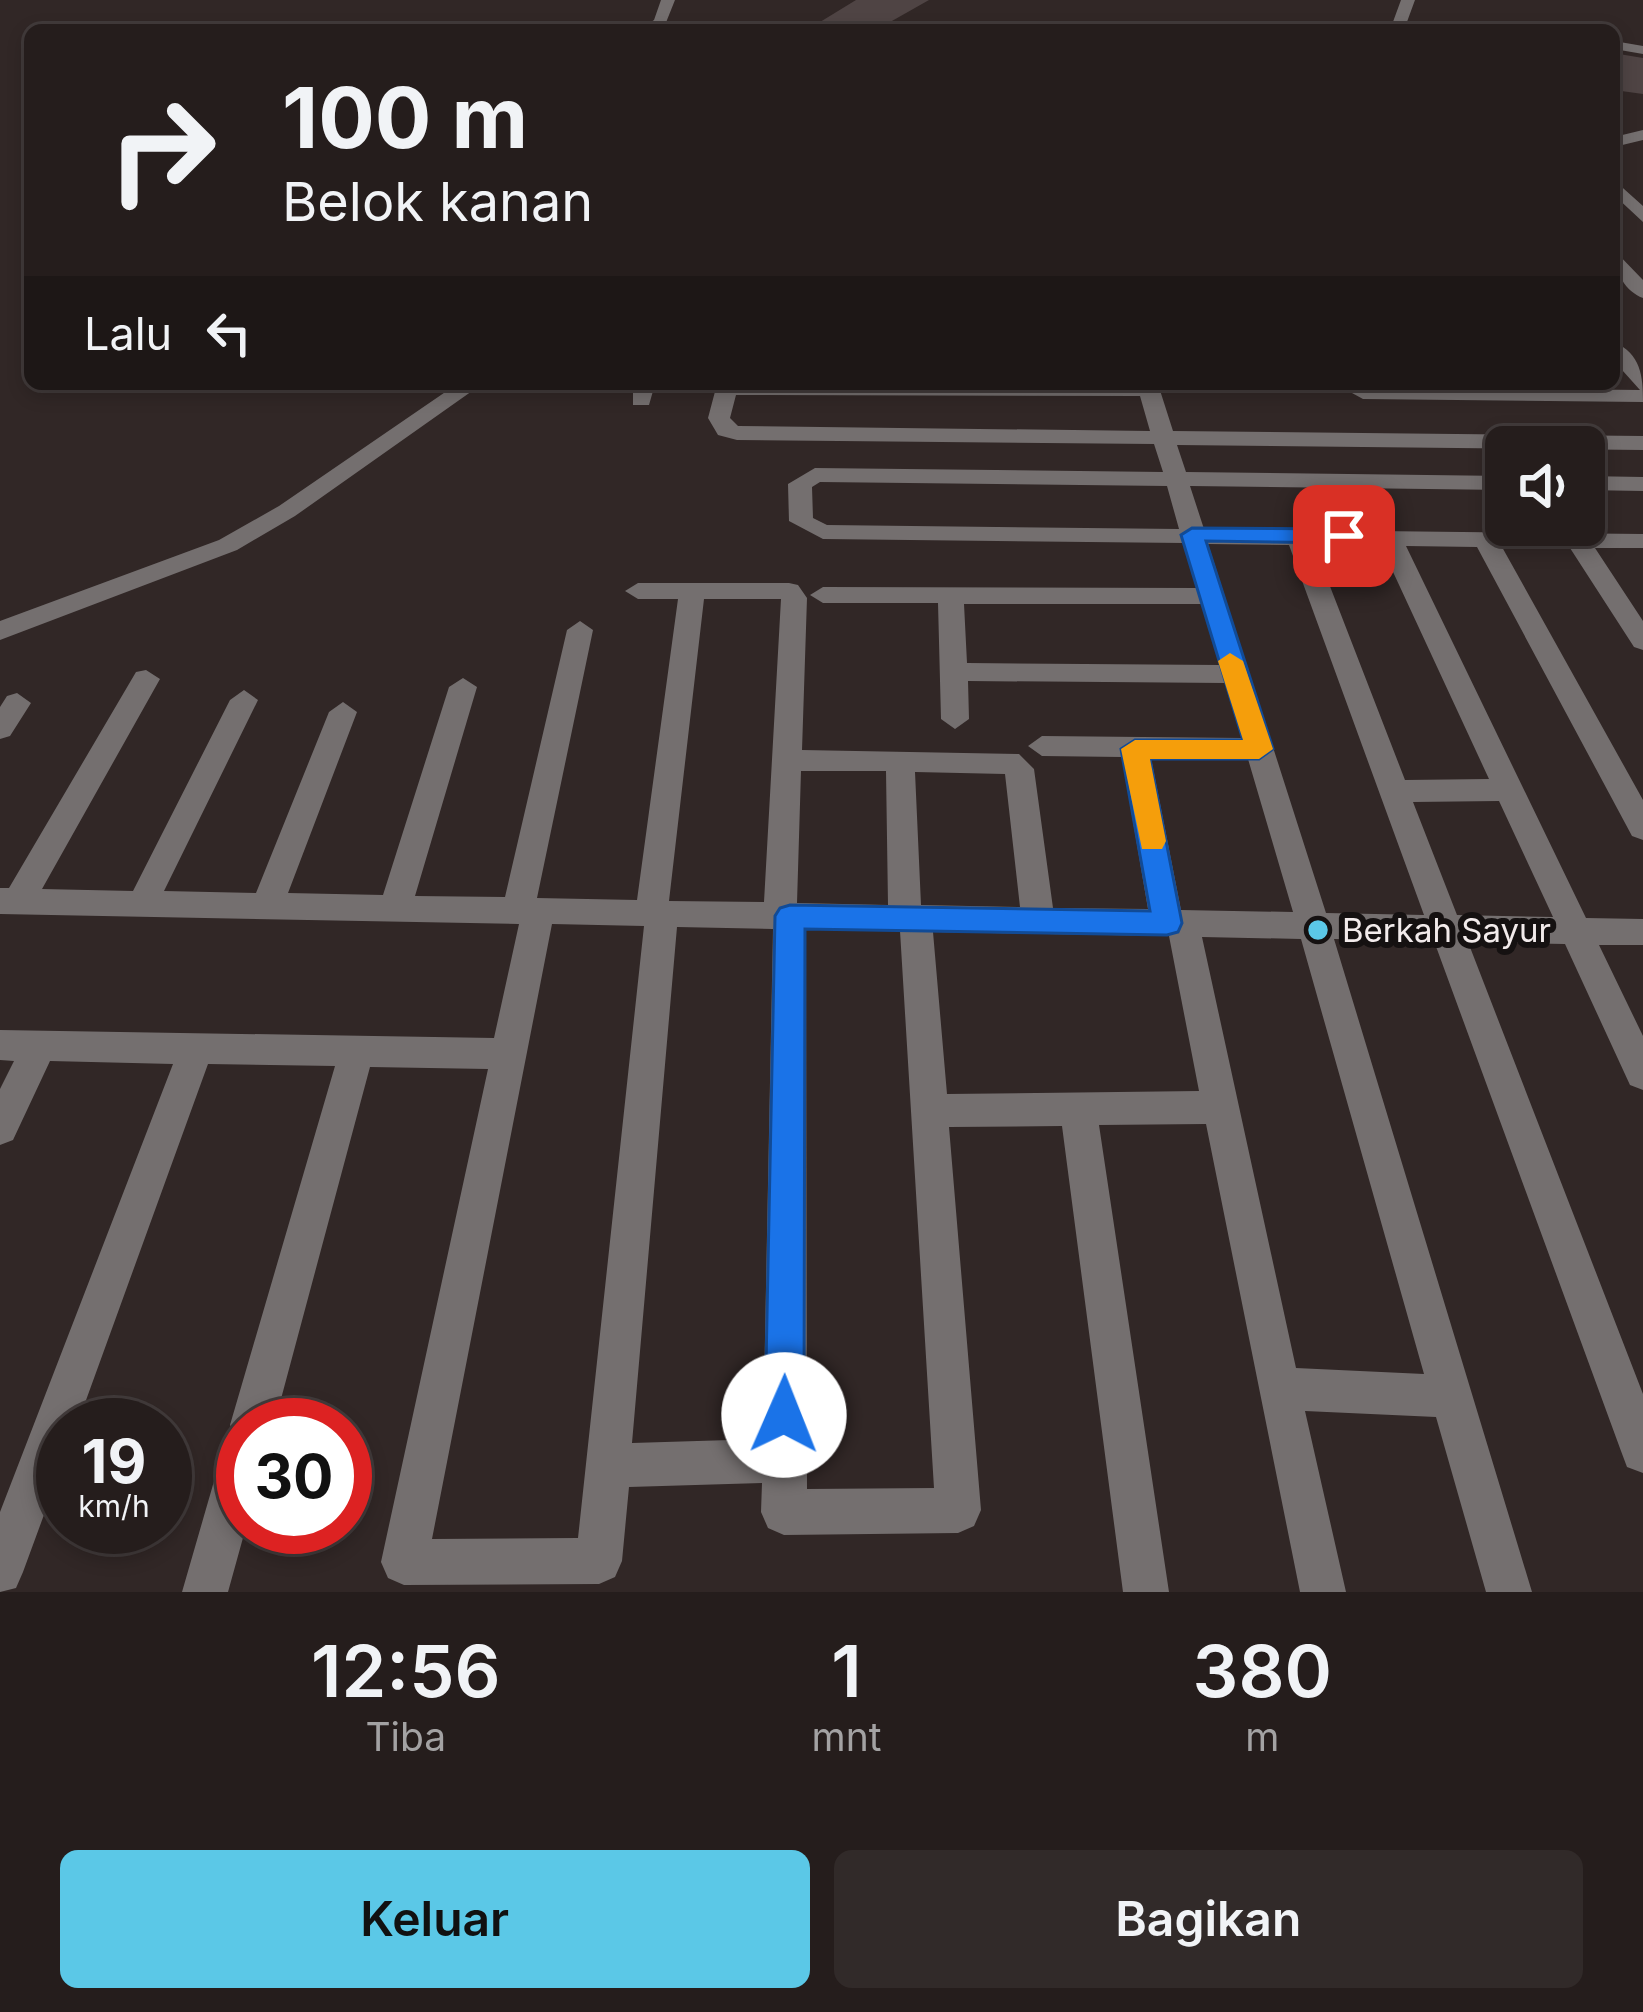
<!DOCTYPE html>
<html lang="id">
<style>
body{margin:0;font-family:Inter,sans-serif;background:#312a29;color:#f1f3f6;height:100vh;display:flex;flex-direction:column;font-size:45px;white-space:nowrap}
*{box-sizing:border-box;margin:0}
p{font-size:39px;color:#a3a2a3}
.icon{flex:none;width:66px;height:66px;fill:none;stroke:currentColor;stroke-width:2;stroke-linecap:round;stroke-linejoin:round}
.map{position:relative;height:1592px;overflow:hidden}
.sheet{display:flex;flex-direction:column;background:#251d1c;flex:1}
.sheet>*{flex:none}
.hud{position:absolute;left:24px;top:24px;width:1596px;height:366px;border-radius:18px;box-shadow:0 6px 18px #0003,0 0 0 3px #423b3b;background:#251d1c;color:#f1f3f6;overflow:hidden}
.controls{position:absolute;left:1485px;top:426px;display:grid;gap:24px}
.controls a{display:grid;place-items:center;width:120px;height:120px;border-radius:18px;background:#251d1c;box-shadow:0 6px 18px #0003,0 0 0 3px #423b3b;font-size:60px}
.speed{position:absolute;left:36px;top:1398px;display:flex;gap:24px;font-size:60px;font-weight:700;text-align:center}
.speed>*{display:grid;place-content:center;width:156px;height:156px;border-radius:50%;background:#251d1c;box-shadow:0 6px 18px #0003,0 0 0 3px #423b3b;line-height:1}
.speed small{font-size:30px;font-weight:400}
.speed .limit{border:18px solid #d22;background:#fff;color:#111}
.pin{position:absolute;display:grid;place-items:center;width:102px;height:102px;color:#fff;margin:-51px;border-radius:24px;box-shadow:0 6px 18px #0006}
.me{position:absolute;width:132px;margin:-66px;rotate:1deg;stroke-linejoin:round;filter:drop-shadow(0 0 9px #0008)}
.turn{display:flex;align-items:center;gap:42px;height:252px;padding:0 60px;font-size:54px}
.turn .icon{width:156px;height:156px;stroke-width:2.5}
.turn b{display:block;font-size:84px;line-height:102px}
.then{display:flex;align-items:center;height:114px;padding:0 60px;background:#0003;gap:24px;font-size:45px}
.eta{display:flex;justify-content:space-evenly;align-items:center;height:204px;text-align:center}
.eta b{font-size:72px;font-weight:600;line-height:84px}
.button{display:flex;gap:24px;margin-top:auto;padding:24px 60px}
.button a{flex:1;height:138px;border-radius:18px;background:#5bc8e7;color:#111;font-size:48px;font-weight:600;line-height:138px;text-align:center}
.button a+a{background:#312a29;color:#f1f3f6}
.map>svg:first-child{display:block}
.building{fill:#4f4444}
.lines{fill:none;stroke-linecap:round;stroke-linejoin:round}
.minor{fill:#746f6f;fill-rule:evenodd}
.route{fill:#1a73e8;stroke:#114b97;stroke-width:3}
.slow{fill:#f59e0b}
.poi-dot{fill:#5bc8e7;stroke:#151111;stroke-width:4.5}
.labels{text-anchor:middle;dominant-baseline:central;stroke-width:12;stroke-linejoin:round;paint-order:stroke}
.poi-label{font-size:33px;fill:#f2ebeb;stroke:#151111;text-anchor:start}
</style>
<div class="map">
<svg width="1643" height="1592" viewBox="0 0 1643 1592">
<rect width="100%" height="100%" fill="#312726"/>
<path class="building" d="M 856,0 L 929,0 L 876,30 L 807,30 Z
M 1619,54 L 1643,58 L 1643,94 L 1614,90 L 1614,63 Z"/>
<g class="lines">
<path class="minor" d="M 661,0 L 675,0 L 665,25 L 639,30 L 654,20 Z
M 1401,0 L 1415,0 L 1404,30 L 1390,30 Z
M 1614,41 L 1643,46 L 1643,54 L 1614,49 Z
M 1643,130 L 1643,140 L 1614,147 L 1614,137 Z
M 1614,180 L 1643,206 L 1643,222 L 1614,195 Z
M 1614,250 L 1643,280 L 1643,298 C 1624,291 1614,270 1614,250 Z
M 1614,342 C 1641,354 1643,376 1643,402 L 1363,399 L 1352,393 L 1363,387 L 1640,390 L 1614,361 Z
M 457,384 L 482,384 L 295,516 L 237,550 L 0,640 L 0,621 L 219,540 L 279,506 Z
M 633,384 L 655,384 L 649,405 L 633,405 Z
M 717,384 L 1158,384 L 1173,431 L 1643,436 L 1643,450 L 1177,445 L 1186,472 L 1506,476 L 1506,490 L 1190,486 L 1204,529 L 1643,534 L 1643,548 L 1595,548 L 1643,621 L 1643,650 L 1634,647 L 1570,548 L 1502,547 L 1643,800 L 1643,840 L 1632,836 L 1477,547 L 1406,546 L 1586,918 L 1643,919 L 1643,945 L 1599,945 L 1643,1036 L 1643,1090 L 1630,1085 L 1565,944 L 1468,942 L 1643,1394 L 1643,1473 L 1627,1467 L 1621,1451 L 1434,941 L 1334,939 L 1532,1592 L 1486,1592 L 1436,1417 L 1305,1411 L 1346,1592 L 1300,1592 L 1206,1124 L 1099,1125 L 1169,1592 L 1123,1592 L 1062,1126 L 949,1127 L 981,1510 L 974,1526 L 958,1533 L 784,1535 L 768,1528 L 761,1512 L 762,1483 L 629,1487 L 622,1561 L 615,1577 L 599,1584 L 404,1585 L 388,1578 L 381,1562 L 488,1069 L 370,1067 L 274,1425 L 243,1425 L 246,1527 L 228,1592 L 182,1592 L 221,1457 L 227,1441 L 236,1438 L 230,1425 L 335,1066 L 208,1064 L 77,1425 L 63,1425 L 63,1463 L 23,1572 L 16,1588 L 0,1592 L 0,1512 L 173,1064 L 50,1061 L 13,1140 L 0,1145 L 0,1089 L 14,1061 L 0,1060 L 0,1030 L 494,1038 L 519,924 L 0,914 L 0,888 L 9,888 L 136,672 L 146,670 L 160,679 L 42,889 L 133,891 L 230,700 L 244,690 L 258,700 L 164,891 L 256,893 L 329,712 L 343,702 L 357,712 L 288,893 L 383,895 L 449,687 L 463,678 L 477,687 L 415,896 L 505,897 L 567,630 L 580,621 L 593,630 L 537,898 L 637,900 L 678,599 L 638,599 L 625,591 L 638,583 L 789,583 L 798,585 L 807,598 L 802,750 L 1019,754 L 1034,769 L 1053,908 L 1148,909 L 1122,757 L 1042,756 L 1028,746 L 1042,736 L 1242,738 L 1225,683 L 968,681 L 969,719 L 955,729 L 941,719 L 938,603 L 823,603 L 810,595 L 823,587 L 1197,588 L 1184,543 L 823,539 L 789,521 L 788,484 L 815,468 L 1163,472 L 1154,444 L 737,440 L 718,435 L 708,418 ZM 736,395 L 1140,396 L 1150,431 L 738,426 L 730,418 ZM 820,482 L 1167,486 L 1179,529 L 827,525 L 813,518 L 812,487 ZM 1208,544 L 1289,545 L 1424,915 L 1326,913 ZM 1314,545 L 1381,546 L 1489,779 L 1405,780 ZM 704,599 L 781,599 L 764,902 L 669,901 ZM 964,604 L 1202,604 L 1220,665 L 967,663 ZM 1151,758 L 1248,759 L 1293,912 L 1181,910 ZM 801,771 L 886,771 L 888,905 L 797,903 ZM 915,772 L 1005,774 L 1020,907 L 921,905 ZM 1499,801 L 1553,917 L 1457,915 L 1413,802 ZM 552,924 L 644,926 L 578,1538 L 432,1539 ZM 677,927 L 773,929 L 763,1439 L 632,1443 ZM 806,929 L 900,931 L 934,1488 L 807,1489 ZM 933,932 L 1169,936 L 1199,1091 L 947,1094 ZM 1202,937 L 1301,939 L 1424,1374 L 1296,1368 Z
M 1584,476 L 1643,477 L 1643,491 L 1584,490 Z
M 17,693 L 31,703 L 10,736 L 0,739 L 0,707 L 7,696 Z"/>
</g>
<path class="route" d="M 1192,528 L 1344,529 L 1355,536 L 1344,543 L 1206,541 L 1273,749 L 1259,759 L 1150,759 L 1182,923 L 1178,932 L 1167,935 L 805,929 L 804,1415 L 798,1429 L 784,1435 L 771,1429 L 765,1415 L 775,916 L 780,908 L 790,905 L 1150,911 L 1121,749 L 1135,740 L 1243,740 L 1181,535 Z"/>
<path class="slow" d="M 1230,653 L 1243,661 L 1273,749 L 1259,759 L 1150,759 L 1166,841 L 1162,849 L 1142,849 L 1121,749 L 1135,740 L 1243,740 L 1218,661 Z"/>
<circle class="poi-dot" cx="1318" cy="930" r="12"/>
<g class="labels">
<g class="poi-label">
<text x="1342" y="930">Berkah Sayur</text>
</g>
</g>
</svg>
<div class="controls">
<a><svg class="icon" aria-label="sound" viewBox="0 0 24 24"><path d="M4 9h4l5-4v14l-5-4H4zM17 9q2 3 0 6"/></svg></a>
</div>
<div class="speed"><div>19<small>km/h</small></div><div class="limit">30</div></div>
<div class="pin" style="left:1344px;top:536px;background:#d93025"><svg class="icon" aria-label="arrive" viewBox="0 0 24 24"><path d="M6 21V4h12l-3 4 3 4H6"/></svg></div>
<svg class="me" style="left:784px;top:1415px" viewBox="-20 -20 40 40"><circle r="19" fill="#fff"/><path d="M0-13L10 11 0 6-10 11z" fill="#1a73e8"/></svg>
<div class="hud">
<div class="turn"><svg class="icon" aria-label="right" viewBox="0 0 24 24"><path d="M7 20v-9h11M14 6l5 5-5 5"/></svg><div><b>100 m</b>Belok kanan</div></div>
<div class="then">Lalu<svg class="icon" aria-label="left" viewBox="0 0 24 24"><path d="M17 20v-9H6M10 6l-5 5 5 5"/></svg></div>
</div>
</div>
<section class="sheet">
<div class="eta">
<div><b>12:56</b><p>Tiba</p></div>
<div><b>1</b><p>mnt</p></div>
<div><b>380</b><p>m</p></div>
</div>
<div class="button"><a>Keluar</a><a>Bagikan</a></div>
</section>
